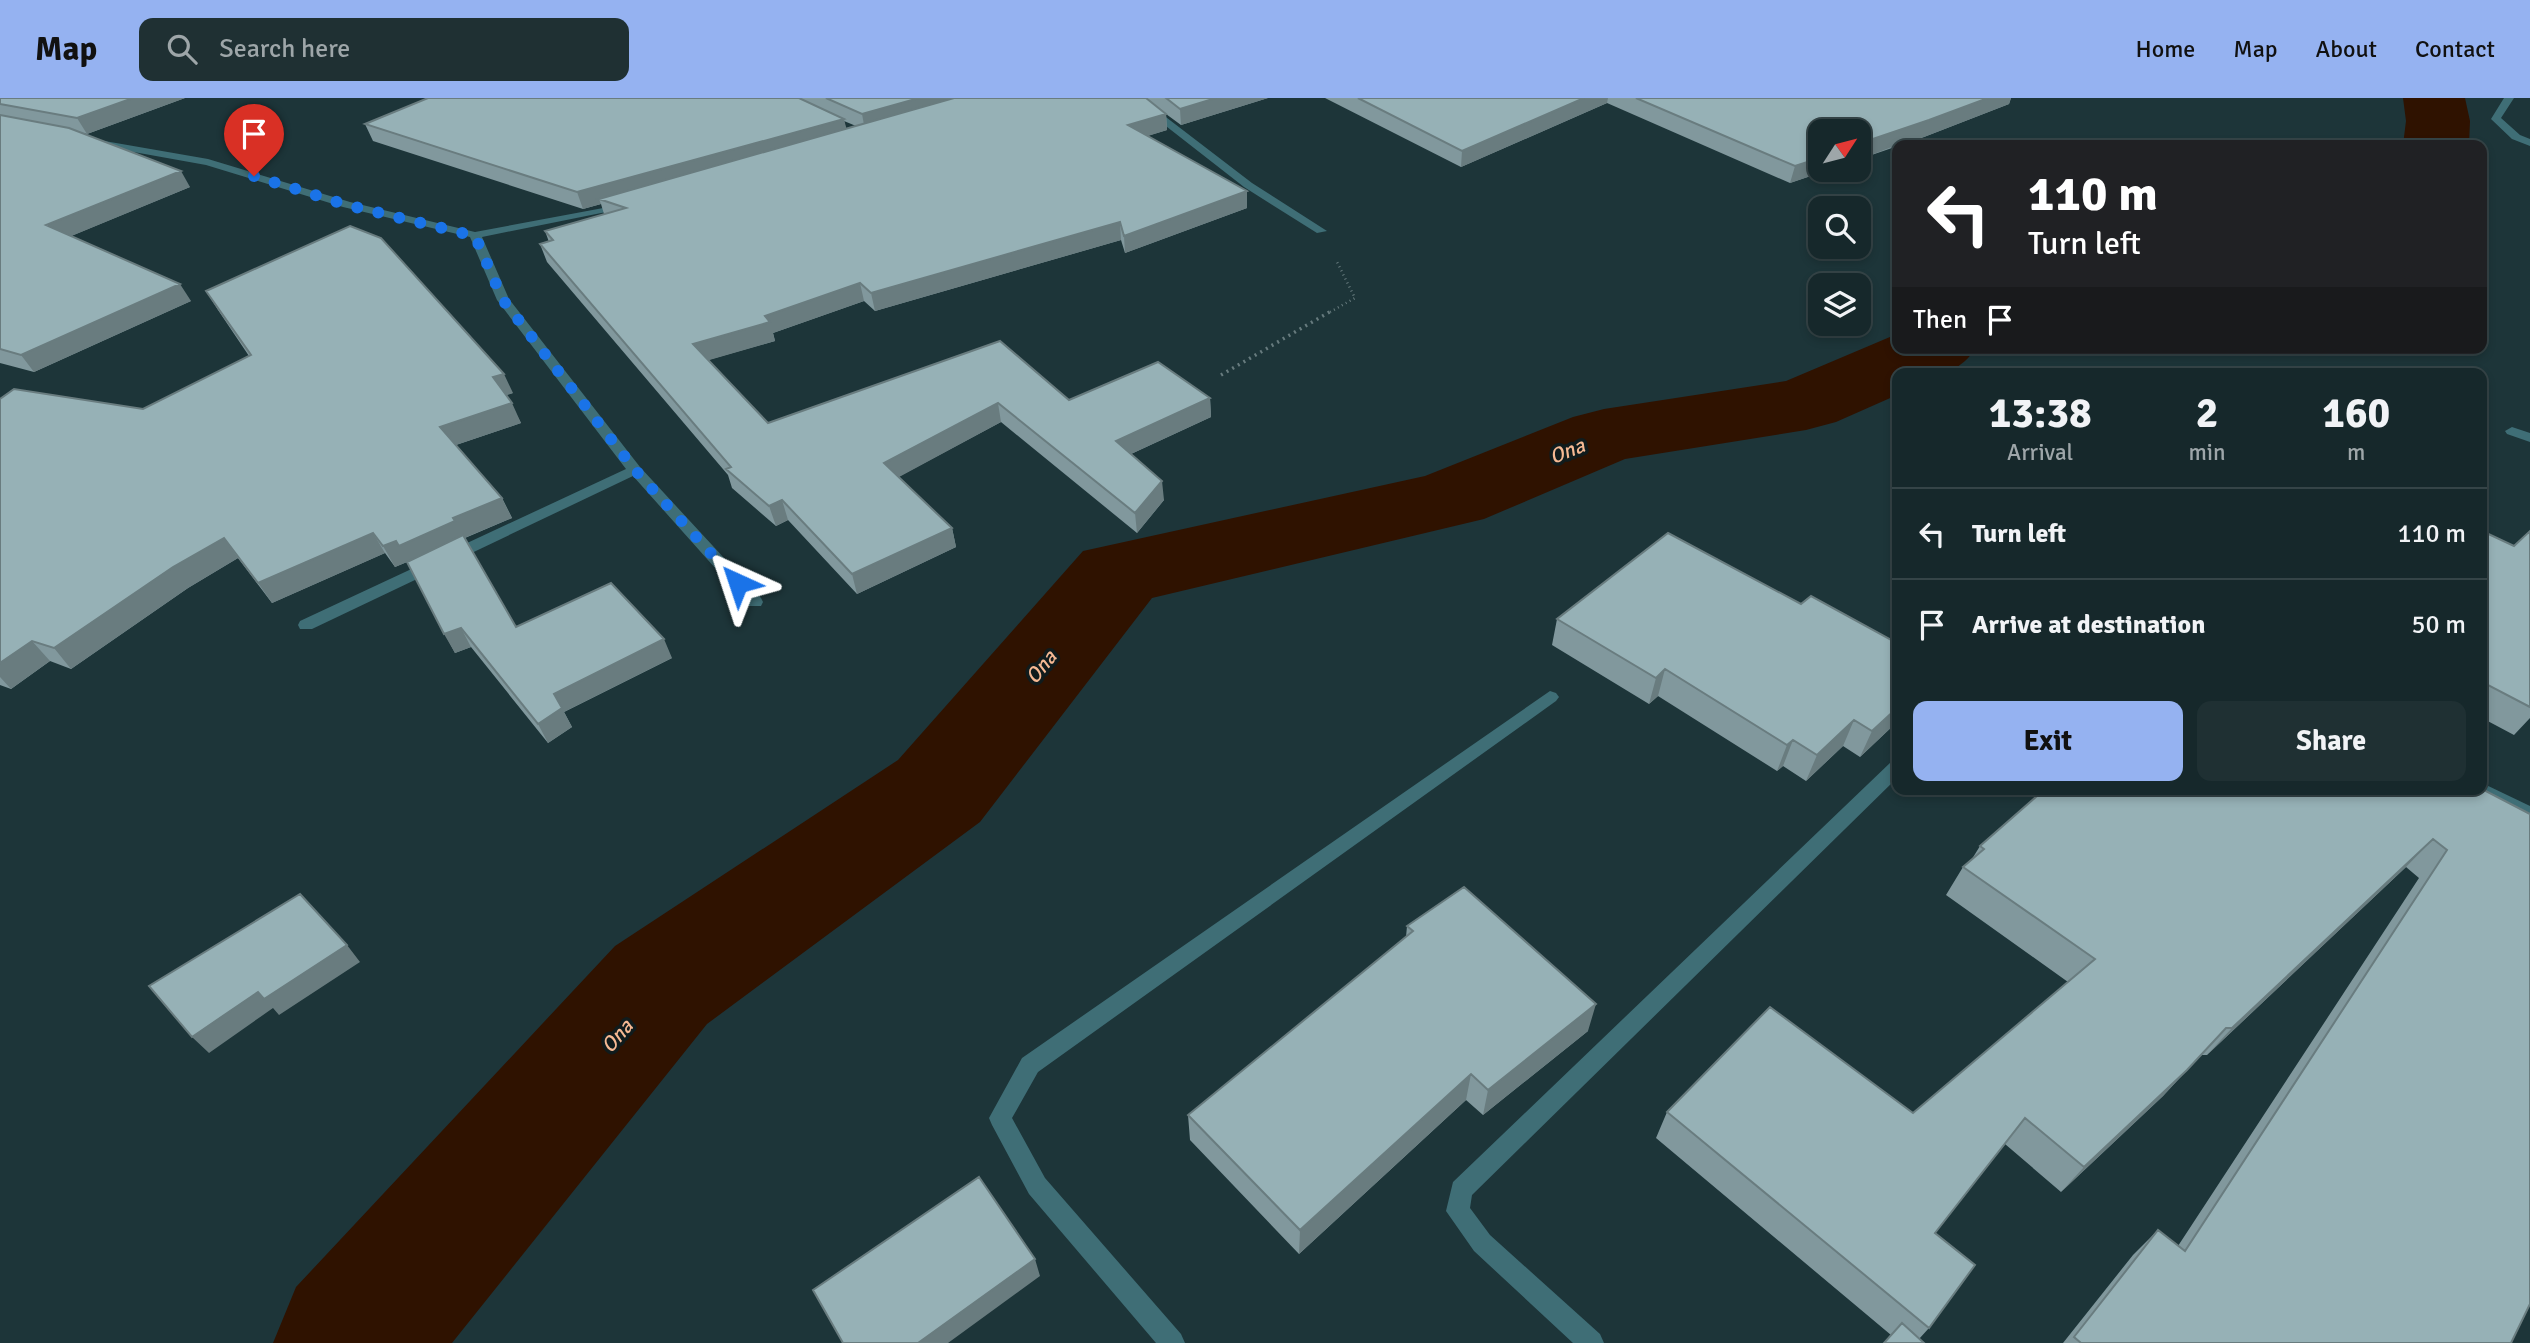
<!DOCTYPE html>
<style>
body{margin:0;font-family:Signika,sans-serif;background:#1f3033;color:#f1f3f6;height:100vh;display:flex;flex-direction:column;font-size:26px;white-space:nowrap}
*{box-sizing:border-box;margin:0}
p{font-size:23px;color:#9ea6a9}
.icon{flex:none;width:38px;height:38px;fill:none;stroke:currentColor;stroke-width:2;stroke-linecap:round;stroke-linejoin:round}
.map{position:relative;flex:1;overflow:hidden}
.drawer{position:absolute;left:1892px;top:270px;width:595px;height:427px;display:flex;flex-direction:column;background:#16282b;border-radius:14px;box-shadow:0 4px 10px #0003,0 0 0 2px #354447}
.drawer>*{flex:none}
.top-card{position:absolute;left:1892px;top:42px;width:595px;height:214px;border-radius:14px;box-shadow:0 4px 10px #0003,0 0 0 2px #354447;background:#202124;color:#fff;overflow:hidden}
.needle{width:46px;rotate:54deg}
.tools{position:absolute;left:1808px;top:21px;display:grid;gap:14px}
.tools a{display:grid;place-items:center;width:63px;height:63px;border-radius:14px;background:#16282b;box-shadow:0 4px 10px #0003,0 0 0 2px #354447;font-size:35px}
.pin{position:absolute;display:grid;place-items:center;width:60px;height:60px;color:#fff;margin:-72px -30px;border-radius:50% 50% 50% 0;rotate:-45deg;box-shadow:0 0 7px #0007}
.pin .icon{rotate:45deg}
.me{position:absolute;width:77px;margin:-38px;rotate:318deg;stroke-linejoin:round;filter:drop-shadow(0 0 5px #0008)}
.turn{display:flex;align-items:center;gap:24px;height:147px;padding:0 21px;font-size:32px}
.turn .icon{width:91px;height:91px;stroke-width:2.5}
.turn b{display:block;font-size:49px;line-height:60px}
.then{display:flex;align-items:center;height:66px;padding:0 21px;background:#0003;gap:14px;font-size:26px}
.eta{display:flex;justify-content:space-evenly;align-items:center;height:119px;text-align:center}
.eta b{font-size:42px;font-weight:700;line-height:49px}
.primary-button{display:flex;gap:14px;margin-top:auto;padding:14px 21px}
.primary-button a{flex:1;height:80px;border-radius:14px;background:#95b2f1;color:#111;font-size:28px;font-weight:700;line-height:80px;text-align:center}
.primary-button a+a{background:#1f3033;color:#f1f3f6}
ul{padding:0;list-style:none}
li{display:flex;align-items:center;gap:21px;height:91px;padding:0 21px;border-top:2px solid #354447}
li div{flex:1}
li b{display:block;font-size:26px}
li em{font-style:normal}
header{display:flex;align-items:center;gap:42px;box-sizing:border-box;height:98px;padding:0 35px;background:#95b2f1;color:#111}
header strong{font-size:33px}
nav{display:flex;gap:38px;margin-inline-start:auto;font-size:24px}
.search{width:490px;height:63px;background:#1f3033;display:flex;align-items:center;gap:18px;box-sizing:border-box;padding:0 24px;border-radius:14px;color:#9ea6a9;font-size:26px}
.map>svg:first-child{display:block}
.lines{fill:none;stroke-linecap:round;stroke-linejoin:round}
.river{fill:#2f1200;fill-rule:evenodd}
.path-far1{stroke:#677b7e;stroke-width:2.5;stroke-dasharray:1 3.5;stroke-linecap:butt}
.path{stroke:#677b7e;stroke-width:3.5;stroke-dasharray:2 4.5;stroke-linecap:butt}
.lane{fill:#3f6e76;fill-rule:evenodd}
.street{fill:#3f6e76;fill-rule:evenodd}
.wall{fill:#81989d;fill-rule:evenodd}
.shaded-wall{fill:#697c7f}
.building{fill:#96b1b6;stroke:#697c7f;stroke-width:2}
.route{stroke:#1a73e8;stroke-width:12;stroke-dasharray:0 21.6}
.labels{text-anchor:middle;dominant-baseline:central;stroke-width:7;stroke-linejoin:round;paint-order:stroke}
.water-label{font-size:21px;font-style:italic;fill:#f6b993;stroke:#101b1c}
</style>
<header>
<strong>Map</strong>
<div class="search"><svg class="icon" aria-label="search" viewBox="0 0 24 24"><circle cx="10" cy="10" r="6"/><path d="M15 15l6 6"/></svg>Search here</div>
<nav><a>Home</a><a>Map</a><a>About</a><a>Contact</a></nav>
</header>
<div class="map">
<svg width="2530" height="1245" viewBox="0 0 2530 1245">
<rect width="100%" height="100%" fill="#1d3539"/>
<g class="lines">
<path class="river" d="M 2403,0 L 2465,0 L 2470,23 L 2469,47 L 2403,47 L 2406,23 Z
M 1897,236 L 1897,250 L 1976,250 C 1954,282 1932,275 1897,275 L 1897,297 L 1836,324 L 1806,332 L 1625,361 L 1484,421 L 1152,500 L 980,724 L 707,926 L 452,1245 L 273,1245 L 296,1189 L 615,848 L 898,662 L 1083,453 L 1425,378 L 1573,319 L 1604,311 L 1786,283 Z"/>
<path class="path-far1" d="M 1330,214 L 1355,200 L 1336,162"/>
<path class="path" d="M 1221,277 L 1333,212"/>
<path class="lane" d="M 2504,0 L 2514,0 L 2501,20 L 2520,37 L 2530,41 L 2530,48 L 2512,41 L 2491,21 Z"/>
<path class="street" d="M 1130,0 L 1141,0 L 1252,85 L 1327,133 L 1317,135 L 1244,89 Z
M 93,41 L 208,61 L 350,104 L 475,134 L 630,105 L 632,107 L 626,110 L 482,139 L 509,201 L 640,369 L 761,500 L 763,504 L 761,508 L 749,508 L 633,378 L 312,531 L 300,531 L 298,527 L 300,523 L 626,371 L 497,202 L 470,139 L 343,109 L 206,67 L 89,46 L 89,42 Z
M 2512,329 L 2530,335 L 2530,344 L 2507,336 L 2505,333 Z
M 1550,593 L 1556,595 L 1559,599 L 1556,603 L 1038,974 L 1012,1020 L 1045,1080 L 1181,1236 L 1185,1245 L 1156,1245 L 1029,1096 L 992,1027 L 989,1020 L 1022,960 Z
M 1897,662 L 1897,680 L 1472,1097 L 1470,1110 L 1490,1137 L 1600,1236 L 1604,1245 L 1573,1245 L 1474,1153 L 1446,1113 L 1453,1084 L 1891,664 Z
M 2482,685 L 2530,708 L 2530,723 L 2474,696 L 2471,691 L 2482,691 Z"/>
</g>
<path class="wall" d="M 0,0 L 185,0 L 87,36 L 82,35 L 190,89 L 71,138 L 191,203 L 34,274 L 0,265 Z
M 428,0 L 1268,0 L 1181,27 L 1166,16 L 1167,32 L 1147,38 L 1247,93 L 1247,110 L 1125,155 L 1121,142 L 875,213 L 864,203 L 773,235 L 775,243 L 708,262 L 768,325 L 1000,243 L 1069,302 L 1210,300 L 1211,319 L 1131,356 L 1164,402 L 1137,435 L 1001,324 L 898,379 L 952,430 L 956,449 L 857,496 L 788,422 L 776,428 L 732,390 L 728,377 L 547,164 L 540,146 L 549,144 L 545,133 L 604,116 L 601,106 L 583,111 L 373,43 L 365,26 ZM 844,23 L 856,28 L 846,31 Z
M 1325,0 L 2011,0 L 2009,6 L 1924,39 L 1790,85 L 1607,5 L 1461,69 Z
M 206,193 L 513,295 L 506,297 L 521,325 L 456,347 L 502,400 L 512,420 L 465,440 L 516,529 L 672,560 L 564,614 L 572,629 L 548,645 L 471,549 L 455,555 L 407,464 L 395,469 L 385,455 L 272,505 L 238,460 L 188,490 L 71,571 L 50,563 L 11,591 L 0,587 L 0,301 L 143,311 L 249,258 L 218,212 Z
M 2482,433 L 2514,448 L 2530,433 L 2530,620 L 2514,637 L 2482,620 Z
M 1801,506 L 1897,545 L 1897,624 L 1860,659 L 1843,648 L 1806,683 L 1783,668 L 1777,673 L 1658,598 L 1649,606 L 1552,547 L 1557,521 Z
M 2482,691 L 2511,1245 L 2063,1245 L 2133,1157 L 2158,1132 L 2178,1148 L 2419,780 L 2406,769 L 2207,957 L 2201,957 L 2163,998 L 2061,1094 L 2005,1046 L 1935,1135 L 1929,1230 L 1919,1241 L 1891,1237 L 1656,1040 L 1667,1014 L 1913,1015 L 2068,884 L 1946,797 L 1963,769 L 1972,761 L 1980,748 Z
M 1407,828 L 1588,933 L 1483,1017 L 1466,1002 L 1299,1156 L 1190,1042 L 1188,1017 L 1406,839 Z"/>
<path class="shaded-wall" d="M 133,0 L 185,0 L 87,36 L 77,20 Z
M 919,0 L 979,0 L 865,32 L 862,16 Z
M 1216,0 L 1268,0 L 1181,27 L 1180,11 Z
M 1584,0 L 1608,0 L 1607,5 L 1461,69 L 1462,53 Z
M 1988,0 L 2011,0 L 2009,6 L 1924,39 L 1897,47 L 1858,62 L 1858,46 Z
M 1166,16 L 1167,32 L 1129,44 L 1128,27 Z
M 844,21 L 848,37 L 599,101 L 601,106 L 583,111 L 577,94 Z
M 1820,60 L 1820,72 L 1829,72 L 1790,85 L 1795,68 Z
M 181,73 L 190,89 L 57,144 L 46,127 Z
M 1247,93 L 1247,110 L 1125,155 L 1124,138 Z
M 1120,124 L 1121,142 L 875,213 L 871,195 Z
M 860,185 L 864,203 L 773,235 L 775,243 L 699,265 L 693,246 L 765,218 Z
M 180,186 L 191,203 L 34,274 L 21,257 Z
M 504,276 L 513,295 L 502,299 L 493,279 Z
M 1210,300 L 1211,319 L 1118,362 L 1116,343 Z
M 512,305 L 521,325 L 450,349 L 440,329 Z
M 998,305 L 1001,324 L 888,385 L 884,365 Z
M 1162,383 L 1164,402 L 1137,435 L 1135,415 Z
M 502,400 L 512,420 L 395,469 L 383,448 Z
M 782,402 L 788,422 L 776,428 L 769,408 Z
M 952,430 L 956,449 L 857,496 L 852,476 Z
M 373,435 L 385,455 L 272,505 L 258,485 Z
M 224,440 L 238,460 L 188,490 L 71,571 L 54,550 L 173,469 Z
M 461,530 L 471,549 L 455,555 L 444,536 Z
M 664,541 L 672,560 L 564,614 L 572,629 L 548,645 L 538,626 L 554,596 Z
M 32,543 L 50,563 L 11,591 L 0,579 L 0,565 Z
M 1665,571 L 1658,598 L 1649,606 L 1656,580 Z
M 1897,610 L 1897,624 L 1860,659 L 1872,633 Z
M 1854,622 L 1843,648 L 1806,683 L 1817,657 Z
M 1793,642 L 1783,668 L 1777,673 L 1787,647 Z
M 2433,741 L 2406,769 L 2207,957 L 2232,930 Z
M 347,847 L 360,864 L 279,917 L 273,910 L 209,955 L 192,939 L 258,894 Z
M 1596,906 L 1588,933 L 1483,1017 L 1488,992 Z
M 2187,972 L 2163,998 L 2061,1094 L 2084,1069 Z
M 1471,976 L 1466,1002 L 1299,1156 L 1300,1132 Z
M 1035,1161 L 1040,1178 L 948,1245 L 918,1245 Z"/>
<path class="building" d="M 0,0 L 133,0 L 77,20 L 0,6 Z
M 428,0 L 799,0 L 844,21 L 577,94 L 365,26 Z
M 826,0 L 919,0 L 862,16 Z
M 954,0 L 1146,0 L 1166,16 L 1128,27 L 1247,93 L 1124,138 L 1120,124 L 871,195 L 860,185 L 765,218 L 770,224 L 693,246 L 768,325 L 1000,243 L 1069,302 L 1158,264 L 1210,300 L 1116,343 L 1162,383 L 1135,415 L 998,305 L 884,365 L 952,430 L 852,476 L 782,402 L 769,408 L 726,371 L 731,369 L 540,146 L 553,142 L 545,133 L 626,110 L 599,101 Z
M 1166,0 L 1216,0 L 1180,11 Z
M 1358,0 L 1584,0 L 1462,53 Z
M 1636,0 L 1988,0 L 1929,22 L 1858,46 L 1858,33 L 1820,33 L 1820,60 L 1795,68 Z
M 0,17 L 69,30 L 181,73 L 46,127 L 180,186 L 21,257 L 0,251 Z
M 350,128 L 381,140 L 504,276 L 493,279 L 512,305 L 440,329 L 502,400 L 453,420 L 455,423 L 399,448 L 396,443 L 383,448 L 373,435 L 258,485 L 224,440 L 173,469 L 54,550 L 32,543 L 0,565 L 0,301 L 14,291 L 143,311 L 251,257 L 206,193 Z
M 2482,433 L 2514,448 L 2530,433 L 2530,609 L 2482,584 Z
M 1668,435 L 1801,506 L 1811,498 L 1897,545 L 1897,610 L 1872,633 L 1854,622 L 1817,657 L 1793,642 L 1787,647 L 1665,571 L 1656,580 L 1557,521 Z
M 463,437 L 516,529 L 611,485 L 664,541 L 554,596 L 562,610 L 538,626 L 461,530 L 444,536 L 407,464 Z
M 2045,691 L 2482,691 L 2530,716 L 2530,1206 L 2511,1245 L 2081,1245 L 2074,1239 L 2158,1132 L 2185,1153 L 2447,752 L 2433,741 L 2232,930 L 2226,930 L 2187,972 L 2084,1069 L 2025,1020 L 1935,1135 L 1975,1167 L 1929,1230 L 1667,1014 L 1770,909 L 1913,1015 L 2095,861 L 1963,769 L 1984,751 L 1980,748 Z
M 1464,789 L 1596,906 L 1488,992 L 1471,976 L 1300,1132 L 1188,1017 L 1413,833 L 1407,828 Z
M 300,796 L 347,847 L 264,901 L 258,894 L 192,939 L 149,888 Z
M 979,1079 L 1035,1161 L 918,1245 L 843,1245 L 813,1192 Z
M 1902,1225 L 1924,1245 L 1884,1245 Z"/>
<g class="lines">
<path class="route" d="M 254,78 L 347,107 L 475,138 L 503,202 L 635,372 L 738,485"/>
</g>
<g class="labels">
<g class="water-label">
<text transform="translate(1567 353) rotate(-22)">Ona</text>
<text transform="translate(1041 569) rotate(-51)">Ona</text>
<text transform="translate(617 938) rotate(-49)">Ona</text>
</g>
</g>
</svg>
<div class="tools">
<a><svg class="needle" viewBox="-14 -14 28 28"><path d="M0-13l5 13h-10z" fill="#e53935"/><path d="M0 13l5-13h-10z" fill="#9ea6a9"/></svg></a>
<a><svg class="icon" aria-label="search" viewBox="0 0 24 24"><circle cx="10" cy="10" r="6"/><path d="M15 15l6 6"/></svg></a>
<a><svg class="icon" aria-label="layers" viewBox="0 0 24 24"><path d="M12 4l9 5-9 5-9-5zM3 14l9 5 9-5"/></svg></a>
</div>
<div class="pin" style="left:254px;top:78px;background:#d93025"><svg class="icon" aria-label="arrive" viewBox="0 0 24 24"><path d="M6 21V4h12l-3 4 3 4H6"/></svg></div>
<svg class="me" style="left:738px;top:485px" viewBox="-20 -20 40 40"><path d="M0-17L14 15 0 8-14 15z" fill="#1a73e8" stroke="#fff" stroke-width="4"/></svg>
<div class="top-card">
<div class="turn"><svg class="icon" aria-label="left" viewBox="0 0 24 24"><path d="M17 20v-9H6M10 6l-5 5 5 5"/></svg><div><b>110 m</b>Turn left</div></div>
<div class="then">Then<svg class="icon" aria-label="arrive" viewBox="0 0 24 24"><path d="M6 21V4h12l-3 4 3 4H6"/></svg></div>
</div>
<section class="drawer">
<div class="eta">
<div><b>13:38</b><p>Arrival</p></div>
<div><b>2</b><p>min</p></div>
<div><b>160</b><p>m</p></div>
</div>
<ul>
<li><svg class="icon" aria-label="left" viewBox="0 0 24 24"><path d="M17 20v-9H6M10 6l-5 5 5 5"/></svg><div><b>Turn left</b></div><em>110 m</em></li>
<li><svg class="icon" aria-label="arrive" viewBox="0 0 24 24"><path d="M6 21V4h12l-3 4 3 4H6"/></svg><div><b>Arrive at destination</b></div><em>50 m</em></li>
</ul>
<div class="primary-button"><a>Exit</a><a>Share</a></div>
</section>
</div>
